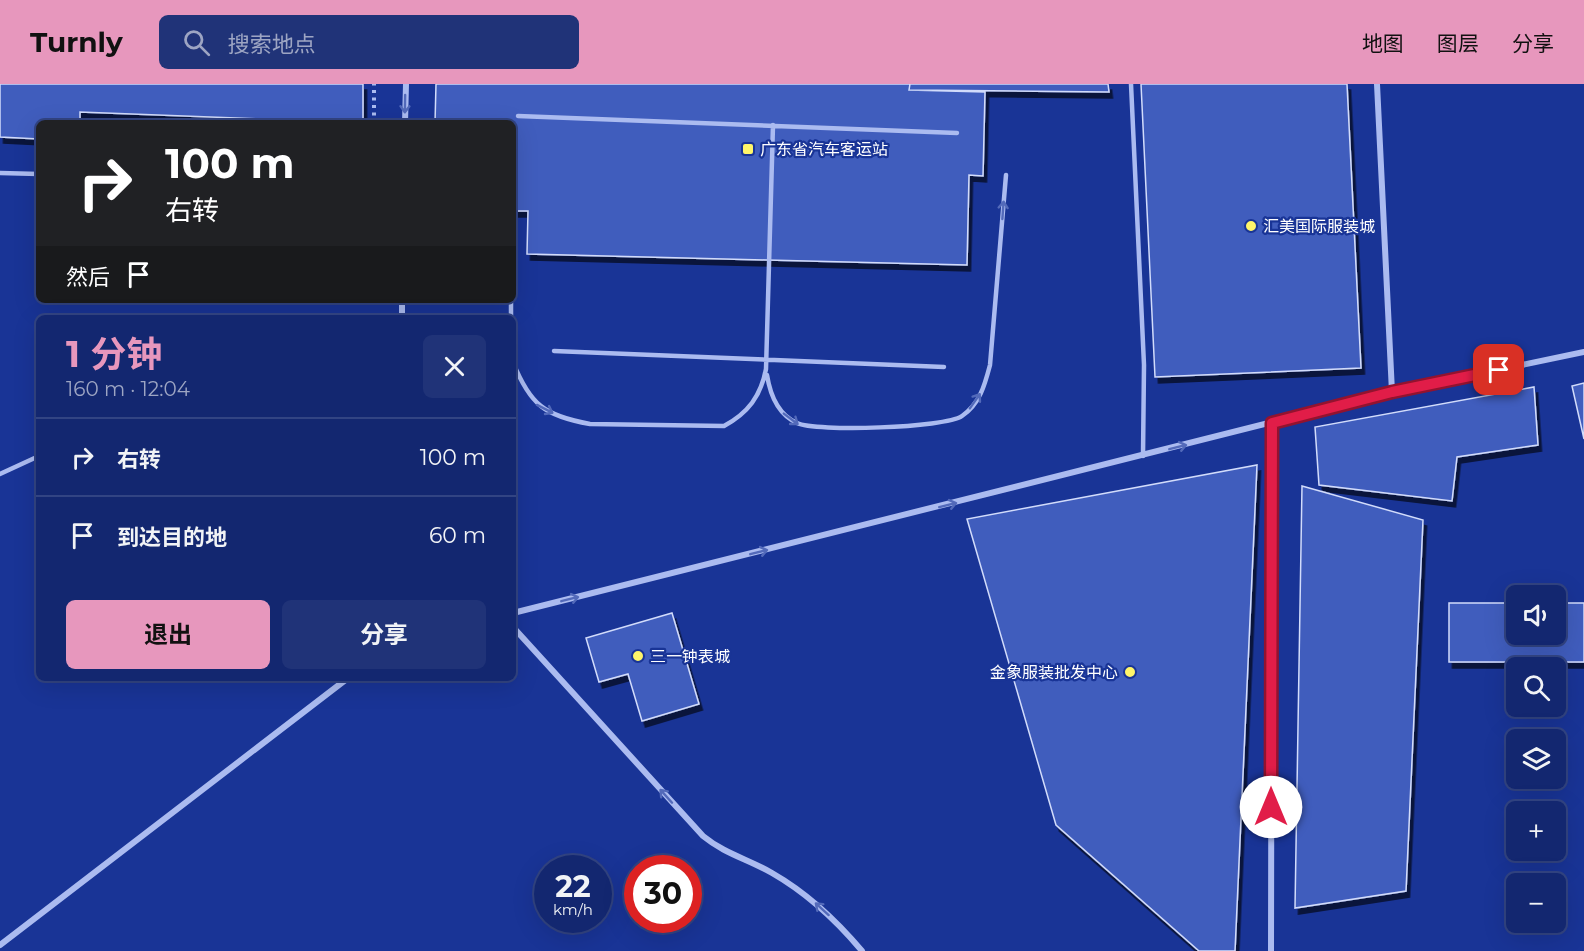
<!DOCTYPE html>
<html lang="zh">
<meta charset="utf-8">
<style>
body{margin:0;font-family:Montserrat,"Noto Sans SC",sans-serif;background:#203378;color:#f1f3f6;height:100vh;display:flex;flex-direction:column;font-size:22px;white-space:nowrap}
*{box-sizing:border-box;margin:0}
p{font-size:20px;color:#9da5c3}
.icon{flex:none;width:33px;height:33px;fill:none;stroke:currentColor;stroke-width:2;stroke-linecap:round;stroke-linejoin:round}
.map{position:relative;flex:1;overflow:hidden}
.sheet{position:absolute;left:36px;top:231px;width:480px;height:366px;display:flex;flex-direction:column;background:#132770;border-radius:9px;box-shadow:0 6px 24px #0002,0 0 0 2px #324483}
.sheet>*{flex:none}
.hud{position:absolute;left:36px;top:36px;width:480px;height:183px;border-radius:9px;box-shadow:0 6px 24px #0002,0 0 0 2px #324483;background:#202124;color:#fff;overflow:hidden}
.fabs{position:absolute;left:1506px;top:501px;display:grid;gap:12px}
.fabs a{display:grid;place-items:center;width:60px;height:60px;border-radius:9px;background:#132770;box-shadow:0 6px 24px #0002,0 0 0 2px #324483;font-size:30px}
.speed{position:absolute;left:534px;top:771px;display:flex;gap:12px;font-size:30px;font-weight:700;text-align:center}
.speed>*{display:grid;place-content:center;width:78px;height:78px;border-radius:50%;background:#132770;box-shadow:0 6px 24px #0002,0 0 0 2px #324483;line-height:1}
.speed small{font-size:15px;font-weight:400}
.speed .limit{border:9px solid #d22;background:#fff;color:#111}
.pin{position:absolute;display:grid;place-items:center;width:51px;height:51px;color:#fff;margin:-26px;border-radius:12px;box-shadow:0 3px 9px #0006}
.me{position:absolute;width:66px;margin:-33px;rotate:0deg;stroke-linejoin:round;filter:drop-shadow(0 0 4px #0008)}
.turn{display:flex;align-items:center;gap:21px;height:126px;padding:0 30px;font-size:27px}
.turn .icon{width:78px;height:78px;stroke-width:2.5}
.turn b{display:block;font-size:42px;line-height:51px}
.then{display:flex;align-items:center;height:57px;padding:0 30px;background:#0003;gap:12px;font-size:22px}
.round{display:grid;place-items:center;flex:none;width:63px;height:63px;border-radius:9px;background:#203378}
.overview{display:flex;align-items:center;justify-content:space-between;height:102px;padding:0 30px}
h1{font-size:36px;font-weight:700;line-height:45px;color:#e797bd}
.button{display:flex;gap:12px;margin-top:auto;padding:12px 30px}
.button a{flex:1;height:69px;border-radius:9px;background:#e797bd;color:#111;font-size:24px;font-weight:700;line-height:69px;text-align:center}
.button a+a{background:#203378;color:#f1f3f6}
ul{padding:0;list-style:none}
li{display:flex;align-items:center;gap:18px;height:78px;padding:0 30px;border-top:2px solid #324483}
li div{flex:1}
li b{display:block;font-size:22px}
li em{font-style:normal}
header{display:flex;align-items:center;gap:36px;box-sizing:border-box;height:84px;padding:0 30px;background:#e797bd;color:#111}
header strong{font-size:28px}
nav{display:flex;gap:33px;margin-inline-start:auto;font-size:21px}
.search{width:420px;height:54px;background:#203378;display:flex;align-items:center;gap:15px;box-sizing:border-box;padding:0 21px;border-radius:9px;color:#9da5c3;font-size:22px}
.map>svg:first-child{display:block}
.building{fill:#415dbd;stroke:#d2dcfb;stroke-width:1.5;filter:url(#shadow)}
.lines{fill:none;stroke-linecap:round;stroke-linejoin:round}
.path{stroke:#abbbf0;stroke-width:4;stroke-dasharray:3 4.5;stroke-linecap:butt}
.lane{stroke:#abbbf0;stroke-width:4.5}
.street{stroke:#abbbf0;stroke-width:6}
.oneway{stroke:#536aba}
.route-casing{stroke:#92132f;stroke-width:15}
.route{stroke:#e11d48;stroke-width:10}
.poi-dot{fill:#fff56a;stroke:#193496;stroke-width:2}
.labels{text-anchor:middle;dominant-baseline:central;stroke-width:4.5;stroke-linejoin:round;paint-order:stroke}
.poi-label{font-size:16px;fill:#fff;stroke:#193496;text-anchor:start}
</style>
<header>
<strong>Turnly</strong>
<div class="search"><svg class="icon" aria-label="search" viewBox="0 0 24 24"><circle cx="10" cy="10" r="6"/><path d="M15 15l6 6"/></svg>搜索地点</div>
<nav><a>地图</a><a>图层</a><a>分享</a></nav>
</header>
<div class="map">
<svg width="1584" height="867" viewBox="0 0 1584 867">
<defs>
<filter id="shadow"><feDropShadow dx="3.5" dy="6" stdDeviation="0" flood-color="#0009"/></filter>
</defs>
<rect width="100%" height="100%" fill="#193496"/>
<path class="building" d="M 0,0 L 363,0 L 363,39 L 80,28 L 80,39 L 39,39 L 39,55 L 0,53 Z
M 436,0 L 910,0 L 909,6 L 985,8 L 983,92 L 969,91 L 967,181 L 527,170 L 528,127 L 513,127 L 513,39 L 435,39 Z
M 910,0 L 1108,0 L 1109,8 L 909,6 Z
M 1141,0 L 1347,0 L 1361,284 L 1155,293 Z
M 1584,299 L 1584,355 L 1572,302 Z
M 1534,303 L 1538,361 L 1457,373 L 1452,417 L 1319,401 L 1315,343 Z
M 1257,381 L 1235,867 L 1199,867 L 1056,741 L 967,435 Z
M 1302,402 L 1423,436 L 1406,807 L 1295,824 Z
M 1449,519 L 1516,519 L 1516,550 L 1556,550 L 1556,519 L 1584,519 L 1584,578 L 1449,578 Z
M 672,529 L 699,620 L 642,637 L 628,590 L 599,598 L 586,554 Z"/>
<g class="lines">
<path class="path" d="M 374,39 L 374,0"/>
<path class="lane" d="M 1131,0 L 1144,281 L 1143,372
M 518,32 L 957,49
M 0,89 L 39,90
M 511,216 L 511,234
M 554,267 L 944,283
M 513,278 C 530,321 545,332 590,340 L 724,342 C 748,329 761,312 766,285 L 773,41
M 767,291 C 770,310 777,330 797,339 C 815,348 945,344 962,332 C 980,320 985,300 990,281 L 1006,91
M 0,390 L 39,372"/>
<path class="street" d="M 1377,0 L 1392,308
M 405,39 L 406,0
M 402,234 L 402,216
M 513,529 L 1392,308 L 1584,268
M 513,543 L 703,752 C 725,770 748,775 772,789 C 807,809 836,836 862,867
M 0,861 L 348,594
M 1271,867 L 1272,339"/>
</g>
<defs><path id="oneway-shaft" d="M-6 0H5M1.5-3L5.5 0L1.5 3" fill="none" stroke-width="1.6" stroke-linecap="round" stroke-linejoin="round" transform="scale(1.5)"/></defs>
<g class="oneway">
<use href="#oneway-shaft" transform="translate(405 20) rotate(91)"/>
<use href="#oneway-shaft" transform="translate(1003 126) rotate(-86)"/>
<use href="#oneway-shaft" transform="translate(975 317) rotate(-55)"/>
<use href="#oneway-shaft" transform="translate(545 325) rotate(27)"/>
<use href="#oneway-shaft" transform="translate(791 335) rotate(37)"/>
<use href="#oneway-shaft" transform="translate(1178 363) rotate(-14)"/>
<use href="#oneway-shaft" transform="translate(948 421) rotate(-14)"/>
<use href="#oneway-shaft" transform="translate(759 468) rotate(-14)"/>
<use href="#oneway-shaft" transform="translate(570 515) rotate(-14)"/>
<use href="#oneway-shaft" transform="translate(666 712) rotate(-132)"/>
<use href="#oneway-shaft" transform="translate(822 825) rotate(-138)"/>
</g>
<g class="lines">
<g class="route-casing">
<path id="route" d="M 1271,723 L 1272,339 L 1392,308 L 1499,286"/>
</g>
<use href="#route" class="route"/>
</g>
<g class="poi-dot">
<rect x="742" y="59" width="12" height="12" rx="3"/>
<circle cx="1251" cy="142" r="6"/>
<circle cx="638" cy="572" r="6"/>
<circle cx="1130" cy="588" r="6"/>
</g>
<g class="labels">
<g class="poi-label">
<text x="760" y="65">广东省汽车客运站</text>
<text x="1263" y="142">汇美国际服装城</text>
<text x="650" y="572">三一钟表城</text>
<text x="1118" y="588" text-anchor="end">金象服装批发中心</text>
</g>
</g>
</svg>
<div class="fabs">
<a><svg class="icon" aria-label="sound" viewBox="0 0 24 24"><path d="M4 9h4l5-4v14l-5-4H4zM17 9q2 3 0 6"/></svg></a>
<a><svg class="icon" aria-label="search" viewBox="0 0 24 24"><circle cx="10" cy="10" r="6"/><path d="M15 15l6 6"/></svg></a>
<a><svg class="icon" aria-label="layers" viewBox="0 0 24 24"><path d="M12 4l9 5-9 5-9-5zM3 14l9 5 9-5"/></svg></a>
<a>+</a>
<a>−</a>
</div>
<div class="speed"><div>22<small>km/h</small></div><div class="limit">30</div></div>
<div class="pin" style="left:1499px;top:286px;background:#d93025"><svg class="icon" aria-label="arrive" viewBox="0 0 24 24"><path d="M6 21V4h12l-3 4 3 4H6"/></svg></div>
<svg class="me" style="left:1271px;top:723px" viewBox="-20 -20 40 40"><circle r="19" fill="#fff"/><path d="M0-13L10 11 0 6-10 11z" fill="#e11d48"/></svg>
<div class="hud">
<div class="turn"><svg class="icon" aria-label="right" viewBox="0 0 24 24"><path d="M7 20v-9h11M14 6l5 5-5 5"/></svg><div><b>100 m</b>右转</div></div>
<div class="then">然后<svg class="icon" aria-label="arrive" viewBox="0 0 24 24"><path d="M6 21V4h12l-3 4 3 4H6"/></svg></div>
</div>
<section class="sheet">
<div class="overview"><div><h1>1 分钟</h1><p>160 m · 12:04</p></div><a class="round"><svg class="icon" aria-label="close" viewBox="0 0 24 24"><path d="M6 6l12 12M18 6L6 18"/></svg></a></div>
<ul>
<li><svg class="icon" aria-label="right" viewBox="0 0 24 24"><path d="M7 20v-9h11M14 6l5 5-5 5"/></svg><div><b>右转</b></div><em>100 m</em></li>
<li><svg class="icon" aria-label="arrive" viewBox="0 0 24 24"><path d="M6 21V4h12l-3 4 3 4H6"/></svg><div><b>到达目的地</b></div><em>60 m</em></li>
</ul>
<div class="button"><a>退出</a><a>分享</a></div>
</section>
</div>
